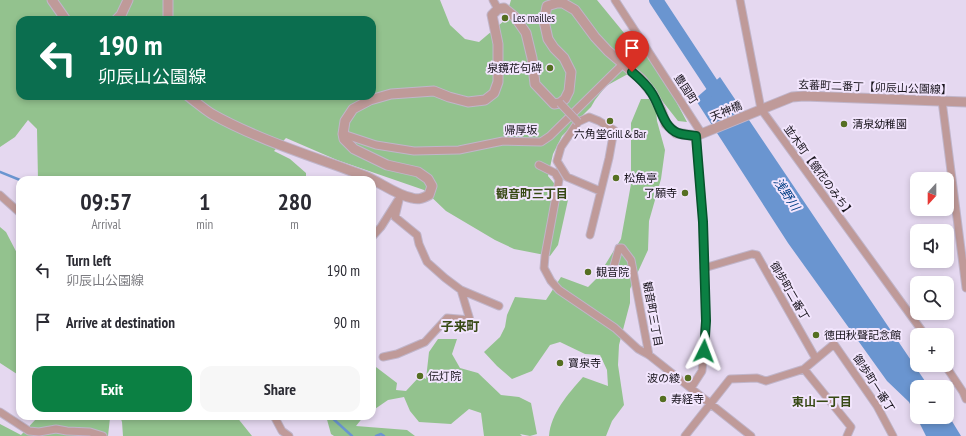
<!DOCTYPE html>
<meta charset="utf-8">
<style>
body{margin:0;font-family:"PT Sans Narrow","Noto Sans JP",sans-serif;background:#f7f7f7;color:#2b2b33;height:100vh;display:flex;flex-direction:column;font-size:15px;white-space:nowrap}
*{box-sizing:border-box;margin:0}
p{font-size:13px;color:#7c7c81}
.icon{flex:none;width:22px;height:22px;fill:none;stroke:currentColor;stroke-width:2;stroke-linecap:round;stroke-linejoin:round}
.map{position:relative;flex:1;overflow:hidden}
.drawer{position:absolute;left:16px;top:176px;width:360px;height:244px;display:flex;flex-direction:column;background:#fff;border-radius:12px;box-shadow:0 2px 6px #0003}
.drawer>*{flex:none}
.top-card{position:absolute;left:16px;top:16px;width:360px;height:84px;border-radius:12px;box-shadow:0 2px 6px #0003;background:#0b6e4f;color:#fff;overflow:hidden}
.needle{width:26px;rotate:201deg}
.tools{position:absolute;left:910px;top:172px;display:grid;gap:8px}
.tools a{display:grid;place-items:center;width:44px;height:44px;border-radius:8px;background:#fff;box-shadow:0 2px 6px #0003;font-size:20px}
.pin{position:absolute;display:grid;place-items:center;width:34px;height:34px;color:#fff;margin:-41px -17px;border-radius:50% 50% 50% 0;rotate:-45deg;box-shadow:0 0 4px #0007}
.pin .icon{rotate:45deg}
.me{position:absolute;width:44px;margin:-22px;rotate:3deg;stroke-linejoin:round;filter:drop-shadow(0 0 3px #0008)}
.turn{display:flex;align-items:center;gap:14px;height:84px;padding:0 16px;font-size:18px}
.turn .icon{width:52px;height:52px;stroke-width:2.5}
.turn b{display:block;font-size:28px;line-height:34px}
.eta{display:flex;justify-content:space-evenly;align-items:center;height:68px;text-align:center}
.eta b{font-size:24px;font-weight:700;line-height:28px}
.primary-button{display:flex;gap:8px;margin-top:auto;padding:8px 16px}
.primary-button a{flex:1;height:46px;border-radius:12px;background:#0b8043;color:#fff;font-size:16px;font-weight:700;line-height:46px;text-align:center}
.primary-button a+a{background:#f7f7f7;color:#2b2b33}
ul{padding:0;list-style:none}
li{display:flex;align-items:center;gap:12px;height:52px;padding:0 16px}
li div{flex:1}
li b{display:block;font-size:15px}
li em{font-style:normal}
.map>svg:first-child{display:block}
.green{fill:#93c28e;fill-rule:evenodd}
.water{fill:#6a95d0}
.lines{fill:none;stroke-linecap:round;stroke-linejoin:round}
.stream{stroke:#6a95d0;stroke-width:2.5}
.river{stroke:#6a95d0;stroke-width:14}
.minor-casing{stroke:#c0b5ca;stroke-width:9}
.tertiary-casing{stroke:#c0b5ca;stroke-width:11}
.minor{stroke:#bf9a99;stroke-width:7}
.tertiary{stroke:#bf9a99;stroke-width:9}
.minor-bridge-casing{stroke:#c0b5ca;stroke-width:9;stroke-linecap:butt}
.minor-bridge{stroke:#bf9a99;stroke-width:7}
.route-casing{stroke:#07532c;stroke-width:10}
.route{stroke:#0b8043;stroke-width:7}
.poi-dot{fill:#556f22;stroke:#f2e5fd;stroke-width:1.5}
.labels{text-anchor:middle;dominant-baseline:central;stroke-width:4;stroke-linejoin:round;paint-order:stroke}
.poi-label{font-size:11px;fill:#17131b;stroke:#f2e5fd;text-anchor:start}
.street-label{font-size:11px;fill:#17131b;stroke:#f2e5fd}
.neighbourhood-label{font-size:12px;font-weight:bold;fill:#374914;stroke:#f2e5fd}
.water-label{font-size:12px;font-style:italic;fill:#003e84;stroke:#f2e5fd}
.quarter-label{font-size:13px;font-weight:bold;fill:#374914;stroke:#f2e5fd}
</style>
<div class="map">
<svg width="966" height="436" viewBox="0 0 966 436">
<rect width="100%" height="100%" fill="#e5d8f0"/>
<path class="green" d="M 0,0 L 440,0 L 450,25 L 465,39 L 479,42 L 505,20 L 511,0 L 597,0 L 629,39 L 654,60 L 687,122 L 678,121 L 637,69 L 606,86 L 595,100 L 591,107 L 562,136 L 553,154 L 548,176 L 568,200 L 558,245 L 550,256 L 514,249 L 495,240 L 446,211 L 424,190 L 337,160 L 286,138 L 274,151 L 290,159 L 306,173 L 306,180 L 38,180 L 37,129 L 28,120 L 15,137 L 0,147 ZM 20,20 L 372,20 L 372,96 L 20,96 Z
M 641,99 L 655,99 L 657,121 L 665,150 L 661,179 L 649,221 L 648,250 L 630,289 L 630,303 L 619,345 L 618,365 L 624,405 L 612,421 L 606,436 L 549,436 C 551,413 568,394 583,377 L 608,386 L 607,370 L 600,355 L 585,354 L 560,342 L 550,345 L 532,371 L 512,379 L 497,366 L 484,352 L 500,337 L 505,327 L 507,315 L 515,297 L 546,300 L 561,277 L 588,287 L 597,278 L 621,239 L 631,184 L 631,123 Z
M 0,227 L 6,232 L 20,259 L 20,376 L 0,363 Z
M 438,339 L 457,339 L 452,354 L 460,368 L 478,373 L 501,395 L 519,397 L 531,403 L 537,434 L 530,436 L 520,434 L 522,436 L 484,436 L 481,413 L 469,409 L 451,424 L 419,422 L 410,411 L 404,397 L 388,400 L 372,411 L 372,364 L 397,383 L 396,390 L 406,391 L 420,376 L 426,379 L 429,352 Z
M 35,416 L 108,416 L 110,418 L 108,436 L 0,436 L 0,424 L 21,435 L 36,419 Z
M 120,416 L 236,416 L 252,436 L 123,436 L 122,422 Z
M 326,416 L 364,416 L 356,426 L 407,430 L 415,436 L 334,436 L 331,434 Z"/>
<path class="water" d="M 720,77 L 929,387 L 917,387 L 917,417 L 947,417 L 947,413 L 961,436 L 926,436 L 909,402 L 887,381 L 788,243 L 695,99 Z"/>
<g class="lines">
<path class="stream" d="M 0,172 L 20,180
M 330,416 L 352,436
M 376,436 L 381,434 L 384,436"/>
<path class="river" d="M 656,0 L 722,100"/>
<g class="minor-casing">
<path id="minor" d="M 493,0 L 498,9
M 615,0 L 702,134
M 740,0 L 761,109 L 925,335
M 942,101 L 966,288
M 343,134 L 376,145 L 414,151 L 459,150 L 503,141 L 541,142 L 550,136 L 623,64
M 539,165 L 555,173 L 559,180 L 545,256 L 544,268 L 551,281 L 559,290 L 615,328 L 638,349 L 649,355 L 751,436
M 0,195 L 20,213
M 590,235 L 609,158 L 614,130 L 599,121 L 589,117 L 578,122 L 561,147 L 557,161 L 567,177 L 600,191
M 372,237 L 381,227 L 398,200
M 614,266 L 619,248 L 622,248 L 631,260 L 649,355
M 704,268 L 752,254 L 757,255 L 816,359
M 461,290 L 499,306
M 383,357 L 397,354 L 425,342 L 447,318 L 470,320 L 461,290 L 445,278 L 427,262 L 419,244 L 417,235 L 395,217 L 400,196
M 945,365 L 963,392 L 966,399
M 804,369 L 851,427 L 847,436
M 691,388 L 702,371 L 706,321 L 703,222 L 696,136
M 0,412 L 29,431 L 39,432 L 56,429 L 67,431 L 90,432 L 103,436
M 274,416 L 282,431 L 289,436
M 685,436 L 730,379 L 757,378 L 766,381 L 804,369 L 834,344 L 877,406 L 893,436"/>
</g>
<g class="tertiary-casing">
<path id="tertiary" d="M 52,0 L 66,20
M 116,20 L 121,15 L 128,0
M 168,20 L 168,0
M 188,96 C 196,102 204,109 212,114 C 258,140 315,157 365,176 C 380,182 396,195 412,198 C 419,200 423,198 429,195 L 432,186 L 428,179 L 418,172 L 387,165 L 354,149 L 344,139 L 343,134 L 345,121 L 353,109 L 370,100 L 391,94 L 434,91 L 449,97 L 468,102 L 485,100 L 494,93 L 498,82 L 498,44 L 492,15 L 498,9 L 504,8 L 515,17 L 526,33 L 532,58 L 535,84 L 554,104 L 560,103 L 565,99 L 569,91 L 571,72 L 564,58 L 554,48 L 548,39 L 544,21 L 547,6 L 557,3 L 563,3 L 575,10 L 595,37 L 608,51 L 641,79 L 652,93 L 661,110 L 666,124 L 676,133 L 696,136 L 792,97 L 804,96 L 966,102"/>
</g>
<use href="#minor" class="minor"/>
<use href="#tertiary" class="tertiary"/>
<g class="minor-bridge-casing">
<path id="minor-bridge" d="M 560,103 L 578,122"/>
</g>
<use href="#minor-bridge" class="minor-bridge"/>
</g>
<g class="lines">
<g class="route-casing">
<path id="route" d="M 632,72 C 639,78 646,84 651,92 C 660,104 663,128 678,133 C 683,135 690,135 696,136 L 703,222 L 706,321 L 704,351"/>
</g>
<use href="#route" class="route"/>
</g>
<g class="poi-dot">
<circle cx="505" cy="18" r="4"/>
<circle cx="550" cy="68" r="4"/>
<circle cx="610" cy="121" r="4"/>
<circle cx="844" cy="124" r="4"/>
<circle cx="616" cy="178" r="4"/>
<circle cx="685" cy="193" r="4"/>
<circle cx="588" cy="272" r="4"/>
<circle cx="816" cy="335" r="4"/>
<circle cx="560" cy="363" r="4"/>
<circle cx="420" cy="376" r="4"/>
<circle cx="688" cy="378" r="4"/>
<circle cx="663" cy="399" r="4"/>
</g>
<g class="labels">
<g class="poi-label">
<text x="513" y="18">Les mailles</text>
<text x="542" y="68" text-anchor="end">泉鏡花句碑</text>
<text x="852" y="124">清泉幼稚園</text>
<text x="610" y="134" text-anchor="middle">六角堂Grill＆Bar</text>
<text x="624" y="178">松魚亭</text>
<text x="677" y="193" text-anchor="end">了願寺</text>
<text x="596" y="272">観音院</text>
<text x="824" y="335">徳田秋聲記念館</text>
<text x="568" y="363">寶泉寺</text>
<text x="428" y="376">伝灯院</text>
<text x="680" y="378" text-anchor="end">波の綾</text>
<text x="671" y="399">寿経寺</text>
</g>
<g class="street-label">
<text transform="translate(875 87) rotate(2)">玄蕃町二番丁【卯辰山公園線】</text>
<text transform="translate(686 89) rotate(57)">豊国町</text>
<text transform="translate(726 111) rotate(-23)">天神橋</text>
<text transform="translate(521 130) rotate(-1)">帰厚坂</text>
<text transform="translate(819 171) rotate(54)">並木町【鏡花のみち】</text>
<text transform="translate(790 291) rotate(60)">御歩町二番丁</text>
<text transform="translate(653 314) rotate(80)">観音町三丁目</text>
<text transform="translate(874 383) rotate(57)">御歩町一番丁</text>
</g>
<g class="neighbourhood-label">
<text x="532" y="193">観音町三丁目</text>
<text x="822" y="401">東山一丁目</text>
</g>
<g class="water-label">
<text transform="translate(787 194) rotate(56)">浅野川</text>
</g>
<g class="quarter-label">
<text x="460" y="326">子来町</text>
</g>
</g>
</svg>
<div class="tools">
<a><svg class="needle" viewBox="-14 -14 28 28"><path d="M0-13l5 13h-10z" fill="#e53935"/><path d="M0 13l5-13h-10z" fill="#7c7c81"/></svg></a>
<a><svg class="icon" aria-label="sound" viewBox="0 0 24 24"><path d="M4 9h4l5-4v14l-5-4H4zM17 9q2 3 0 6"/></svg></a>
<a><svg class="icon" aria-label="search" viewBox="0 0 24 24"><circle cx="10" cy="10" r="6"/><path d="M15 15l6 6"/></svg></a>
<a>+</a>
<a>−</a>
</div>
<div class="pin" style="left:632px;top:72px;background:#d93025"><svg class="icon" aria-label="arrive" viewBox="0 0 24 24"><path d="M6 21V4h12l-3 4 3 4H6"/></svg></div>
<svg class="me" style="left:704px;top:351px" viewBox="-20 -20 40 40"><path d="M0-17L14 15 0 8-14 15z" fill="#0b8043" stroke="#fff" stroke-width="4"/></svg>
<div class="top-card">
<div class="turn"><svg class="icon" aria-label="left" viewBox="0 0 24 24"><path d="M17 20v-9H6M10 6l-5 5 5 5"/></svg><div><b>190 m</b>卯辰山公園線</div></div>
</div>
<section class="drawer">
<div class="eta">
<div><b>09:57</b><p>Arrival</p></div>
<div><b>1</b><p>min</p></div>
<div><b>280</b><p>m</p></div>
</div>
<ul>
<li><svg class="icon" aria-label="left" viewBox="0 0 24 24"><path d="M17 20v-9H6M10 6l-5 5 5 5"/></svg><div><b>Turn left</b><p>卯辰山公園線</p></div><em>190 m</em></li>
<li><svg class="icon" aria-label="arrive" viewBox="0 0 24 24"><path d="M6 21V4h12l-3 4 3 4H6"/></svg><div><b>Arrive at destination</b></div><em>90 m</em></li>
</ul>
<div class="primary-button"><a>Exit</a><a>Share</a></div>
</section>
</div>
